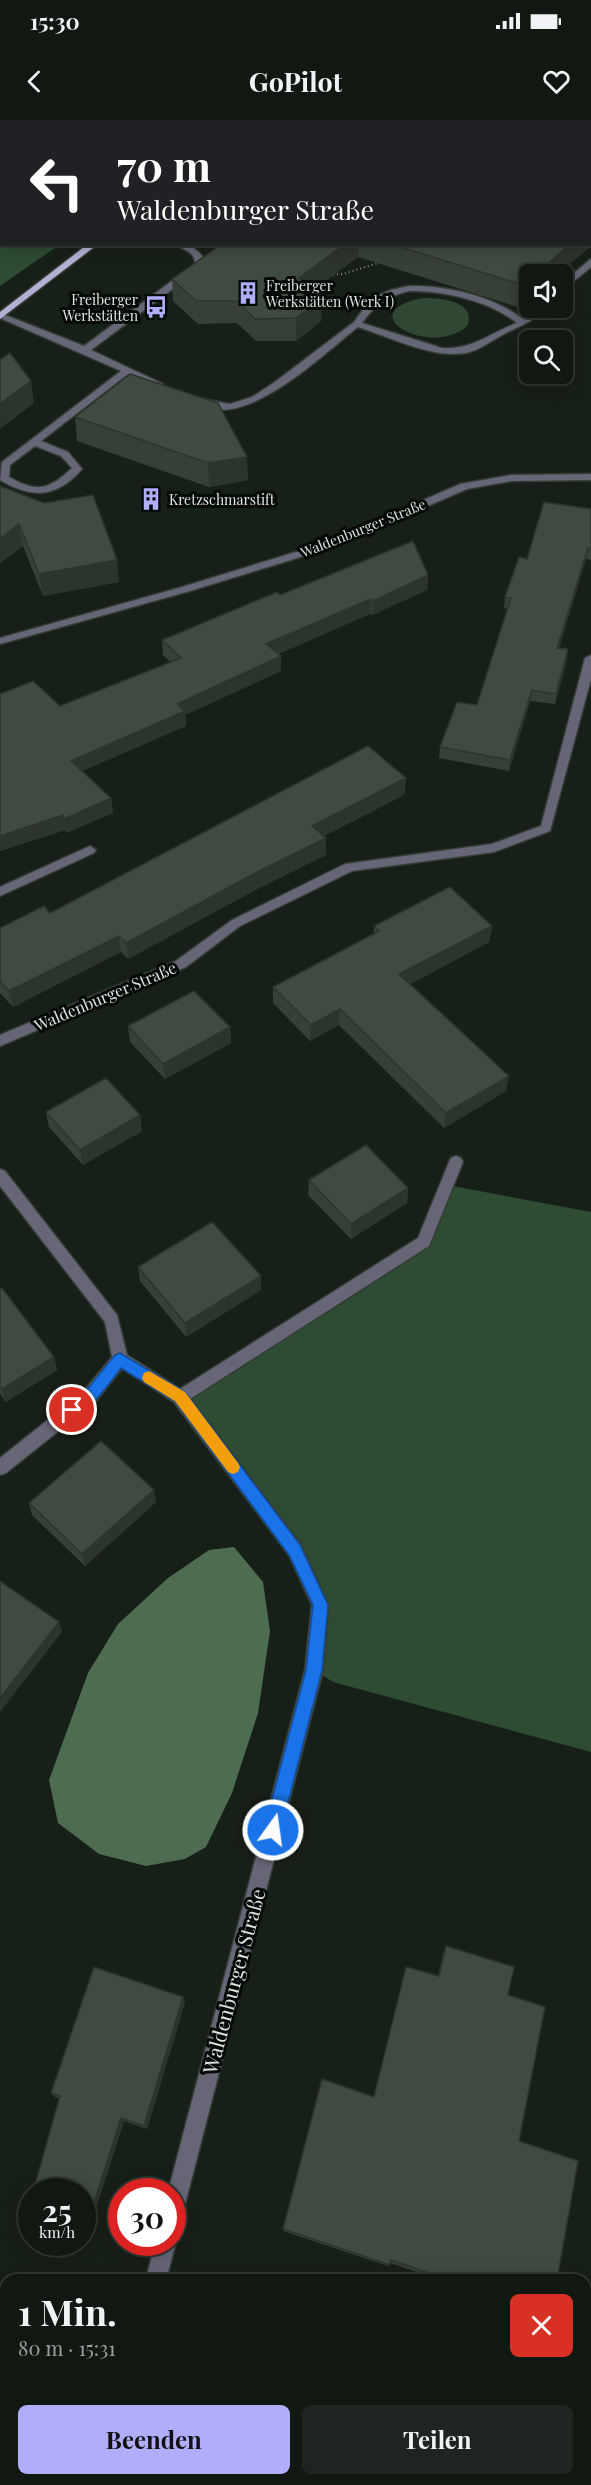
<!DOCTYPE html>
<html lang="de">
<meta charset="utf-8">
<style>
body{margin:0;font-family:"Playfair Display",serif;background:#1e2520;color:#f1f3f6;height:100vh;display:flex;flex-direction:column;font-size:22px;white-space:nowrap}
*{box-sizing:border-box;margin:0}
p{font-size:20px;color:#9ca09f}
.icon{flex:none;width:33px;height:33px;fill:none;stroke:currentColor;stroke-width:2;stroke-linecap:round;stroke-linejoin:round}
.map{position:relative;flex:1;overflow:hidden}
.details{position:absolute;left:0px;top:2154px;width:591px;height:212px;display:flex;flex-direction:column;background:#111812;border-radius:18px 18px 0 0;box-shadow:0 3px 15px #0003,0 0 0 2px #303732}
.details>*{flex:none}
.hud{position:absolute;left:0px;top:0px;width:591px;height:126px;box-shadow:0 3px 15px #0003,0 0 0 2px #303732;background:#202124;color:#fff;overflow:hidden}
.tools{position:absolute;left:519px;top:144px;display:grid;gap:12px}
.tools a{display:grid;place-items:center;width:54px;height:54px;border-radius:9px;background:#111812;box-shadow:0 3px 15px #0003,0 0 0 2px #303732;font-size:30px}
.speed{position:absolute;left:18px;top:2058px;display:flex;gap:12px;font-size:30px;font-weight:700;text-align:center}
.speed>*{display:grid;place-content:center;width:78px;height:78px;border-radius:50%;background:#111812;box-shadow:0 3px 15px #0003,0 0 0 2px #303732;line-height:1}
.speed small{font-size:15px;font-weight:400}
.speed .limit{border:9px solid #d22;background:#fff;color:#111}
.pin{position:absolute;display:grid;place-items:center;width:51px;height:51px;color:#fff;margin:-26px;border:3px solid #fff;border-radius:50%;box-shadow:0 2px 6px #0007}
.me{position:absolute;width:66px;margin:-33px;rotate:14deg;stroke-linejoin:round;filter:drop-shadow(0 0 4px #0008)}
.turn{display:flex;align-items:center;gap:21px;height:126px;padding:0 18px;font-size:27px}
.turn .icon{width:78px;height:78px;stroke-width:2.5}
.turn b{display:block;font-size:42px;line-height:51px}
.round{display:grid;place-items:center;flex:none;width:63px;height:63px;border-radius:9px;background:#1e2520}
.head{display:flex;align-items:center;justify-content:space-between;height:102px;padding:0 18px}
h1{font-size:36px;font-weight:700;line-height:45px}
.action{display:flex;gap:12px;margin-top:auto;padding:12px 18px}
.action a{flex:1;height:69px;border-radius:9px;background:#b0aefa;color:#111;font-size:24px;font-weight:700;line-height:69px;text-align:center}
.action a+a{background:#1e2520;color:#f1f3f6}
.status{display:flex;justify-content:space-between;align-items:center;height:42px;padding:0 30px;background:#111812;direction:ltr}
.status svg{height:16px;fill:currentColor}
header{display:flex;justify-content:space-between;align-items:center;height:78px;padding:0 18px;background:#111812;font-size:27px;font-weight:700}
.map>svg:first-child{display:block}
.green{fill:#2f4733}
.forest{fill:#2d4c33}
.water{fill:#4d6c51}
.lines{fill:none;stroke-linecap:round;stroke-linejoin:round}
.minor-casing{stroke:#333c34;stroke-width:3}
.major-casing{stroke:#333c34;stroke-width:3}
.path-far1{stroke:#808881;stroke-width:2;stroke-dasharray:1 3;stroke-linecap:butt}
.path{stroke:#808881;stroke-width:4.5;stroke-dasharray:2 6;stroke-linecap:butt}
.minor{fill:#667;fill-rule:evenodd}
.major{fill:#b1b1d3;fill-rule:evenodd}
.wall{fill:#364038}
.shaded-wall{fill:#2c342e}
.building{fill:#3f4a41;stroke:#2c342e;stroke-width:1.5}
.route{fill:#1a73e8;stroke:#114b97;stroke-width:1.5}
.slow{fill:#f59e0b}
.labels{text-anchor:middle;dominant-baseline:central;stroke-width:6;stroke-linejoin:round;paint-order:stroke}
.far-poi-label{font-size:14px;fill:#dee5df;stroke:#050906;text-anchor:start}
.far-street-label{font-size:14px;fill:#dee5df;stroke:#050906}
.street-label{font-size:16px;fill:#dee5df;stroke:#050906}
.near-street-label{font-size:20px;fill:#dee5df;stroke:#050906}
</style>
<div class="status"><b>15:30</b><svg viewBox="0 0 49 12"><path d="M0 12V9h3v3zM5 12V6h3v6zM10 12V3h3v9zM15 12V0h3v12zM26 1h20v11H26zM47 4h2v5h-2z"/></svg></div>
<header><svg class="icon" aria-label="back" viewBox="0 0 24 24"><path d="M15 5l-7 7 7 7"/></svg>GoPilot<svg class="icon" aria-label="heart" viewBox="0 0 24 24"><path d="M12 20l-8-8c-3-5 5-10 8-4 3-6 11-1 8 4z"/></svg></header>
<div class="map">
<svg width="591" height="2365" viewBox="0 0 591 2365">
<rect width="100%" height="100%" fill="#172018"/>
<path class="green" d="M 422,178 C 435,178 469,179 469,199 C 469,208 461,211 454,214 C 416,229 356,192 422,178 Z"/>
<path class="forest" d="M 2,125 L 2,124 L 59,125 L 0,166 L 0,126 Z
M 447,1065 L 591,1092 L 591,1632 L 333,1562 L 314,1550 L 320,1485 L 295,1430 L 180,1277 L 424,1122 Z"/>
<path class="water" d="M 234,1427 L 263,1462 L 270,1511 L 258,1593 L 232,1673 L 206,1727 L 185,1739 L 146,1746 L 99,1734 L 58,1703 L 49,1660 L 88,1553 L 118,1504 L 168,1458 L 209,1430 Z"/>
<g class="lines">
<g class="minor-casing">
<path id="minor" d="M 175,124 C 188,124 195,127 203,137 L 202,147 L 91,230 L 163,264 L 163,268 L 157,268 L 128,254 L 41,321 L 68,332 L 82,349 C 57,378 32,379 0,360 L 2,342 L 121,251 L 0,198 L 0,193 L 84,226 L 195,144 C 195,131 184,131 175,124 ZM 35,326 L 61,336 L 72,348 C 49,370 37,373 9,357 L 10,345 Z
M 591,139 L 591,147 L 562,171 L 562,163 Z
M 409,166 C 446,165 493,176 523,199 L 535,188 L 544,188 C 533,202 522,205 506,213 C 494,219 483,228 470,232 C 437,241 390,217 358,207 C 324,233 242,315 197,282 L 202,279 L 230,284 L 252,277 L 275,262 L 354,202 L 365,187 L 377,176 L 391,170 ZM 409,171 C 444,171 488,180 517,203 C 490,213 473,230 442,228 L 362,203 C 375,185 388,176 409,171 Z
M 591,354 L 591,360 L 511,361 L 467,369 L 333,427 L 190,471 L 0,524 L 0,518 L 182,467 L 325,423 L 460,364 L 511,355 Z
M 591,535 L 591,559 L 550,711 L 494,732 L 352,751 L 240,806 L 186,847 L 0,926 L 0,915 L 176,841 L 232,800 L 345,744 L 492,724 L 541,706 L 585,538 Z
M 90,726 L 96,730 L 94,733 L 0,776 L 0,767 Z
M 456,1036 L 461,1038 L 463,1042 L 429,1126 L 190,1279 L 301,1425 L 328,1485 L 323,1550 L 182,2096 L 179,2103 L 172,2106 L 172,2072 L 168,2072 L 305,1550 L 312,1485 L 289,1435 L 174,1282 L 122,1248 L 96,1281 L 6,1353 L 0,1355 L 0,1338 L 84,1271 L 112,1237 L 105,1202 L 0,1066 L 0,1049 L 5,1051 L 117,1195 L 127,1235 L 180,1269 L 418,1118 L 449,1042 L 451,1038 Z
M 172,2114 L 176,2122 L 166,2160 L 146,2160 L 155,2122 L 172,2122 Z"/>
</g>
<g class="major-casing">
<path id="major" d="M 292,0 L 302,0 L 301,2 Z
M 88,124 L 98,124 L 0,199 L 0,192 Z"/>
</g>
<path class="path-far1" d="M 329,155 L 343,154 L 381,142"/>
<path class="path" d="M 104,2365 L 106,2360"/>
<use href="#minor" class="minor"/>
<use href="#major" class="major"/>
</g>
<path class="wall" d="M 591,16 L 591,126 L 558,154 L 530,154 L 530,180 L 521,188 L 358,137 L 313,170 L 322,179 L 321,201 L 296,221 L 256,221 L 237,203 L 198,204 L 173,181 L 172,159 L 216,129 L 210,124 L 590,124 Z
M 218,283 L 248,360 L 209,367 L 77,321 L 75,297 Z
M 0,366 L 117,440 L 119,462 L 43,476 L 23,426 L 0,443 Z
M 591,389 L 591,440 L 586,439 L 559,528 L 567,540 L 555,584 L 530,581 L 509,651 L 439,638 L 440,627 L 477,585 L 507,489 L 504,488 L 505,477 L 527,439 Z
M 428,455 L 427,470 L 372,495 L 370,494 L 278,534 L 281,536 L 281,551 L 185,595 L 186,606 L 82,651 L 111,678 L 113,693 L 66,713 L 65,710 L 0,731 L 0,574 L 60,586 L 170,542 L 163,535 L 162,520 L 280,475 Z
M 406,658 L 404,675 L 324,716 L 326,718 L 326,735 L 257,769 L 128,839 L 121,832 L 13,887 L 0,873 L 0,808 L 50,793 Z
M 374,806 L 492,806 L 489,822 L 410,864 L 506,971 L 444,1008 L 339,905 L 310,921 L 273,883 L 273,867 L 374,814 Z
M 128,906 L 230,907 L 231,923 L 165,959 L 130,922 Z
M 46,992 L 142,1011 L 83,1045 L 49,1007 Z
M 309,1060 L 408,1068 L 407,1083 L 351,1119 L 308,1075 Z
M 138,1147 L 261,1170 L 186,1217 L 140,1161 Z
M 0,1169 L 54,1237 L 57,1250 L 6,1282 L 0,1274 Z
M 154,1370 L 156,1382 L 85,1446 L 32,1395 L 29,1383 Z
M 446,1826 L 508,1875 L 519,2021 L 557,2160 L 442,2160 L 390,2143 L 390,2145 L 388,2146 L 283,2111 L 283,2109 L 374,1977 L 438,1856 L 443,1834 Z
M 185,1882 L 147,2009 L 124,2001 L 91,2104 L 82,2101 L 82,2072 L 59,1978 L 55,1977 L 51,1973 Z"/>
<path class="shaded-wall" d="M 27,0 L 41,0 L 41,2 L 25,2 Z
M 2,14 L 2,29 L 0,30 L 0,15 Z
M 2,60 L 2,76 L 0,77 L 0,61 Z
M 591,106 L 591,126 L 558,154 L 536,154 L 570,124 L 590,124 L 590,108 Z
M 345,124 L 359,124 L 358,137 L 299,180 L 299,158 Z
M 530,160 L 530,180 L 521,188 L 523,165 Z
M 322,179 L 321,201 L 296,221 L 296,198 Z
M 31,261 L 34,283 L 0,309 L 0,284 Z
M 247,337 L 248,360 L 209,367 L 208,343 Z
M 19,404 L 23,426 L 0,443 L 0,419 Z
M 588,428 L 586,439 L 556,538 L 557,528 Z
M 117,440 L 119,462 L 43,476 L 39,454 Z
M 428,455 L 427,470 L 372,495 L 373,481 Z
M 371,479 L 370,494 L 267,539 L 266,524 Z
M 568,529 L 567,540 L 555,584 L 556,574 Z
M 281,536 L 281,551 L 185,595 L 186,606 L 73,655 L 71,641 L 177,584 Z
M 532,570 L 530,581 L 509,651 L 510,640 Z
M 406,658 L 404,675 L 312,722 L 312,706 Z
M 111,678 L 113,693 L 66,713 L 64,699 Z
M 63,695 L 65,710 L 0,731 L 0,716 Z
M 326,718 L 326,735 L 257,769 L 128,839 L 126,823 L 257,752 Z
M 492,806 L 489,822 L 398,871 L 399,854 Z
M 119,816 L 121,832 L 13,887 L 9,871 Z
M 340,889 L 339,905 L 310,921 L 311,905 Z
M 230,907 L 231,923 L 165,959 L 163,944 Z
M 509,956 L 506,971 L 444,1008 L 446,993 Z
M 140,995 L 142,1011 L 83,1045 L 80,1030 Z
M 408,1068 L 407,1083 L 351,1119 L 351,1104 Z
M 261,1156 L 261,1170 L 186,1217 L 185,1203 Z
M 54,1237 L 57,1250 L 6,1282 L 2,1269 Z
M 154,1370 L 156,1382 L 85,1446 L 82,1434 Z
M 59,1502 L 62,1512 L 0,1592 L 0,1578 Z
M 183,1877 L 185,1882 L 147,2009 L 144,2006 Z
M 121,1998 L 124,2001 L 91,2104 L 88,2102 Z"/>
<path class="building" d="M 0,0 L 27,0 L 25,2 L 2,2 L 2,14 L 0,15 Z
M 591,14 L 591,106 L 590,108 L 590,15 Z
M 0,39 L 2,40 L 2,60 L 0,61 Z
M 222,124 L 345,124 L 299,158 L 322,179 L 296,198 L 255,199 L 237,181 L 196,181 L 172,159 Z
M 391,124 L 570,124 L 536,154 L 530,154 L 530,160 L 523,165 Z
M 10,233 L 31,261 L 0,284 L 0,240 Z
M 130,254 L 218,283 L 247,337 L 208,343 L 75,297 Z
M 0,366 L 44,383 L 93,375 L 117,440 L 39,454 L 19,404 L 0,419 Z
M 544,382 L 591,389 L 591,429 L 588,428 L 557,528 L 568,529 L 556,574 L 532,570 L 510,640 L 440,627 L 457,582 L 477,585 L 511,478 L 505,477 L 519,437 L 527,439 Z
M 413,421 L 428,455 L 373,481 L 371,479 L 266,524 L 281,536 L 177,584 L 185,591 L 71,641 L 111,678 L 64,699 L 63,695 L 0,716 L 0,574 L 33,561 L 60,586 L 181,538 L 162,520 L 277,472 L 280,475 Z
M 368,626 L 406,658 L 312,706 L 326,718 L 257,752 L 126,823 L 119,816 L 9,871 L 0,861 L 0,808 L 44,786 L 50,793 Z
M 450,767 L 492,806 L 399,854 L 509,956 L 446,993 L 340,889 L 311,905 L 273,867 L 379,811 L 374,806 Z
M 194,871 L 230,907 L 163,944 L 128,906 Z
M 106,958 L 140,995 L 80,1030 L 46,992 Z
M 366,1025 L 408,1068 L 351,1104 L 309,1060 Z
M 212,1102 L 261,1156 L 185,1203 L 138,1147 Z
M 2,1168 L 54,1237 L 2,1269 L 0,1266 L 0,1169 Z
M 101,1321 L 154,1370 L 82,1434 L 29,1383 Z
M 0,1461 L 59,1502 L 0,1578 Z
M 446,1826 L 514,1847 L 508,1875 L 545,1887 L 519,2021 L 578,2041 L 557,2160 L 449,2160 L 391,2140 L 390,2145 L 283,2109 L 322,1959 L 374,1977 L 406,1847 L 439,1856 Z
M 94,1847 L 183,1877 L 144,2006 L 121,1998 L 88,2102 L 82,2100 L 82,2072 L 33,2072 L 60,1976 L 51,1973 Z"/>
<path class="route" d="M 120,1233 L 185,1272 L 300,1425 L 328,1485 L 322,1550 L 281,1710 L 278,1716 L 273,1718 L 267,1716 L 264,1710 L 306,1550 L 313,1485 L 289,1435 L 175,1281 L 121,1248 C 112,1260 84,1301 67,1295 L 65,1290 L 67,1286 L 85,1272 L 115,1235 Z"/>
<path class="slow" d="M 149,1251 L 185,1272 L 238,1343 L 240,1347 L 238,1352 L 233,1354 L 228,1352 L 175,1281 L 144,1262 L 142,1258 L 144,1253 Z"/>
<defs>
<g id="building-bare" transform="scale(1.8)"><path d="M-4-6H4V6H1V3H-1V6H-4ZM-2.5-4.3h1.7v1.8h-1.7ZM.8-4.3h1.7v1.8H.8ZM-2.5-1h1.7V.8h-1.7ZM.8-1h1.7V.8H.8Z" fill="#b0aefa" stroke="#050906" stroke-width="2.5" paint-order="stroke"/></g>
<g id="bus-bare" transform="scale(1.8)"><path d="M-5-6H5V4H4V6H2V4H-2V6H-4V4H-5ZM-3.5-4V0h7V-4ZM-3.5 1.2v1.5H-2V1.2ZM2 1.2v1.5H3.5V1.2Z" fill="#b0aefa" stroke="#050906" stroke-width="2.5" paint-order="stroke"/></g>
</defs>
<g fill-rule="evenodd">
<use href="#building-bare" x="248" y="173"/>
<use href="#bus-bare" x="156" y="187"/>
<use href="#building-bare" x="151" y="379"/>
</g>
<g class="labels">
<g class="far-poi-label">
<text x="266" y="165">Freiberger<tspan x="266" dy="16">Werkstätten (Werk I)</tspan></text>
<text x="138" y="179" text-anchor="end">Freiberger<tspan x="138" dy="16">Werkstätten</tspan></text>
<text x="169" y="379">Kretzschmarstift</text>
</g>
<g class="far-street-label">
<text transform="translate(363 408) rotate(-22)">Waldenburger Straße</text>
</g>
<g class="street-label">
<text transform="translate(105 876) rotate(-23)">Waldenburger Straße</text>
</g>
<g class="near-street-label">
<text transform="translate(233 1861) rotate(-75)">Waldenburger Straße</text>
</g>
</g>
</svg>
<div class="tools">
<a><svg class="icon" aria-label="sound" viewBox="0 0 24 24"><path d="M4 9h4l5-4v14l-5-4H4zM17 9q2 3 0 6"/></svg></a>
<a><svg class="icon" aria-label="search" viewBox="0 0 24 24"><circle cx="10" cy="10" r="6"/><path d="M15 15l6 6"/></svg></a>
</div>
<div class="speed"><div>25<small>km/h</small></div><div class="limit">30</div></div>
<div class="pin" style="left:72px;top:1290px;background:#d93025"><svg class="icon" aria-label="arrive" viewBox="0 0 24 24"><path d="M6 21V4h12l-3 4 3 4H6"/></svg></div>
<svg class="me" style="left:273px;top:1710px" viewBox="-20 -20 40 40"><circle r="17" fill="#1a73e8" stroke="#fff" stroke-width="3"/><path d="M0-11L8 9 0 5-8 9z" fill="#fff"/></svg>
<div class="hud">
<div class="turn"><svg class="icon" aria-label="left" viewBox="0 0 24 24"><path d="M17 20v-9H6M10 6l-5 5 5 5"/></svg><div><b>70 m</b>Waldenburger Straße</div></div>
</div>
<section class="details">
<div class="head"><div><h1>1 Min.</h1><p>80 m · 15:31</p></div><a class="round" style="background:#d93025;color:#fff"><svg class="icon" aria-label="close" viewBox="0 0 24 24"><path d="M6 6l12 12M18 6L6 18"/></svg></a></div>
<div class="action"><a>Beenden</a><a>Teilen</a></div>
</section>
</div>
